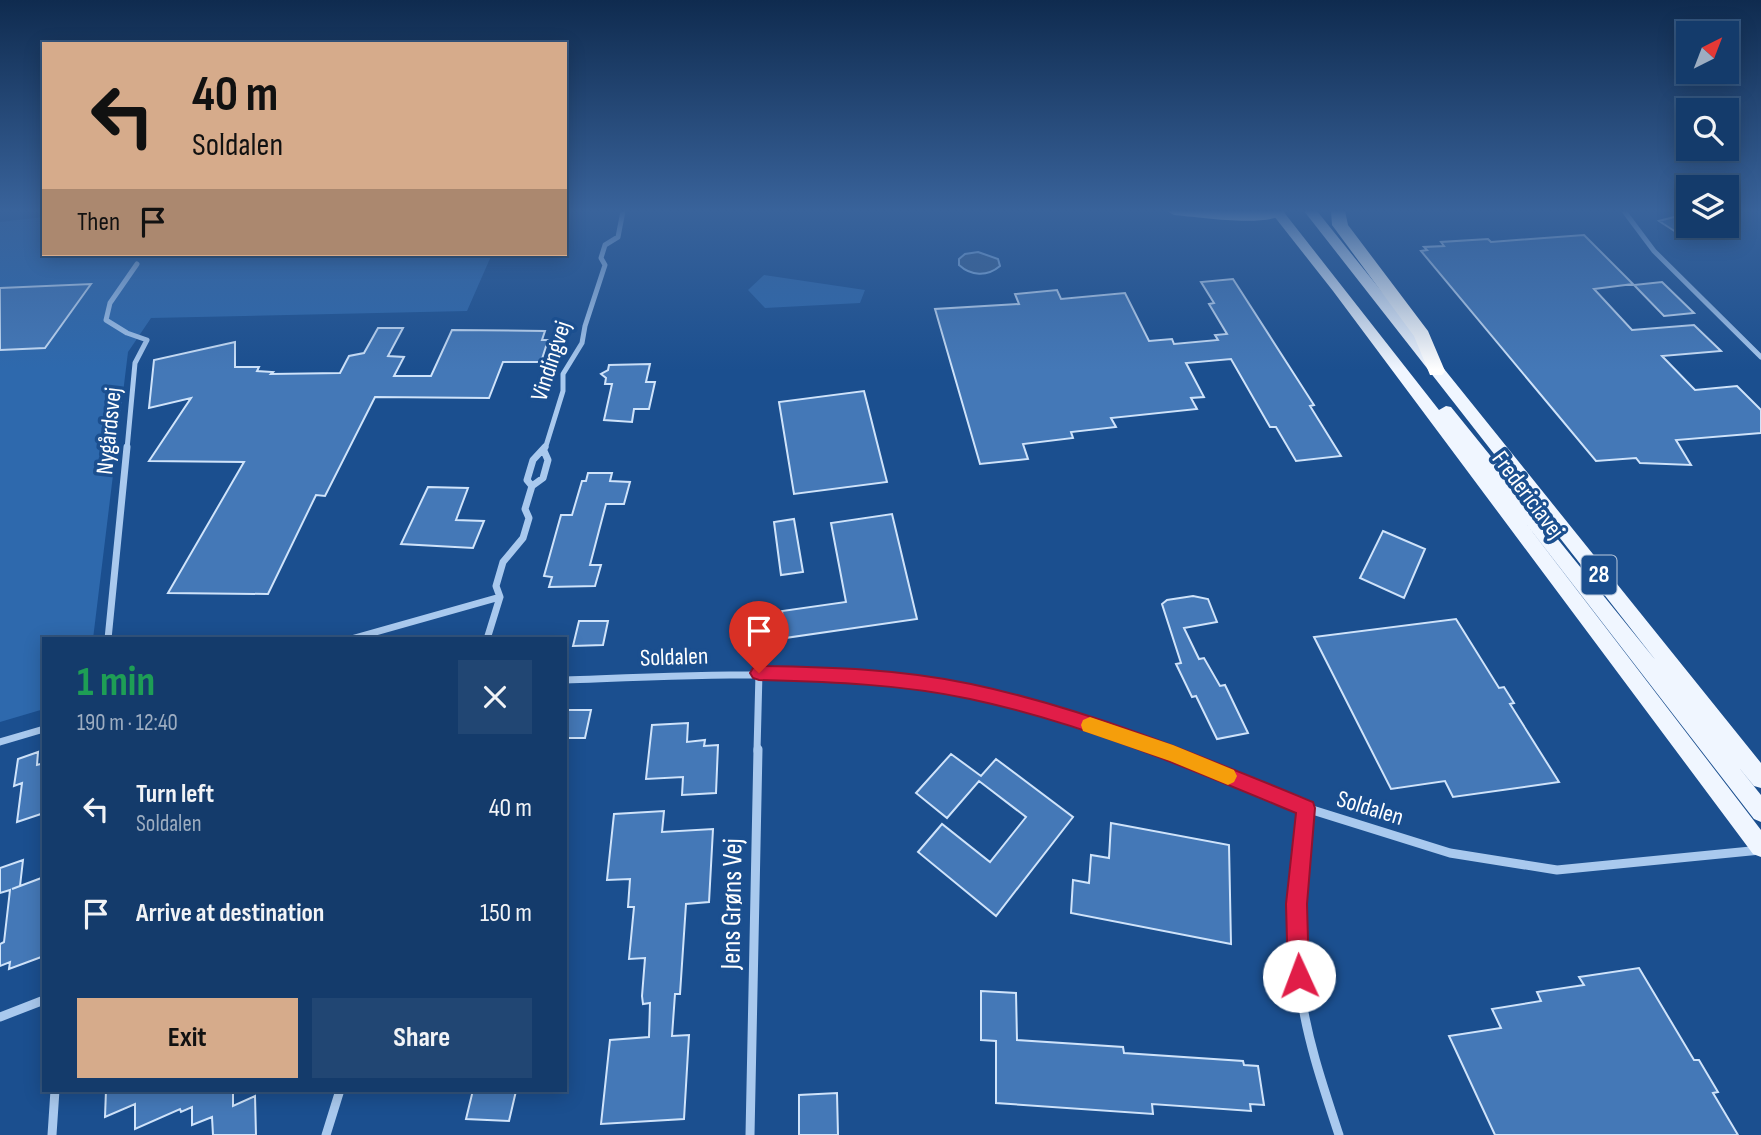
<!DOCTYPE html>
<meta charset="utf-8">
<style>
body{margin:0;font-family:"Sofia Sans Condensed",sans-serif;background:#214673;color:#f1f3f6;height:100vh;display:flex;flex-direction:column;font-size:26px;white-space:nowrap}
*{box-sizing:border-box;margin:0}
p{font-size:23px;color:#9dadc1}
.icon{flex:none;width:38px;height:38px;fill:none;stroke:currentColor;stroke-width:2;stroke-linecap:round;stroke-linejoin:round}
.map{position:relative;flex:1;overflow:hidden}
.drawer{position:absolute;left:42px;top:637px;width:525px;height:455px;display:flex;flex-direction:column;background:#143b6b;border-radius:0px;box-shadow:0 4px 18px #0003,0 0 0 2px #33557e}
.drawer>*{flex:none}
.guide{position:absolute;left:42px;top:42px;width:525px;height:214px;border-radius:0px;box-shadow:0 4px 18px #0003,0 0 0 2px #33557e;background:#d6ab8b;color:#111;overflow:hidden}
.needle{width:46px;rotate:42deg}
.fabs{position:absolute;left:1676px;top:21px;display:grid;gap:14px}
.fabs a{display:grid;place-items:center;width:63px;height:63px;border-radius:0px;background:#143b6b;box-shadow:0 4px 18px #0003,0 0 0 2px #33557e;font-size:35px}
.pin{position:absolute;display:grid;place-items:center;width:60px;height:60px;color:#fff;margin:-72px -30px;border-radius:50% 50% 50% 0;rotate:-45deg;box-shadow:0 0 7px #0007}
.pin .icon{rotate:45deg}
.me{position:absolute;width:77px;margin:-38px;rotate:358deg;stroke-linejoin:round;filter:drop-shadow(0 0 5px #0008)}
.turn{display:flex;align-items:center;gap:24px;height:147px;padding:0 35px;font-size:32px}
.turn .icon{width:91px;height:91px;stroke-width:2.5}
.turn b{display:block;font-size:49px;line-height:60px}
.then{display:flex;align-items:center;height:66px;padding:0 35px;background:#0003;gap:14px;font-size:26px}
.round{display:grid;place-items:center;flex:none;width:74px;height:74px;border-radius:0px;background:#214673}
.head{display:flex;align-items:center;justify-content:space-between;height:119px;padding:0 35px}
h1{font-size:42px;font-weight:700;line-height:52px;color:#1e9e55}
.cta{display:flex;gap:14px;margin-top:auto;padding:14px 35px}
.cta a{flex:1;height:80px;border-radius:0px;background:#d6ab8b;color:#111;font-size:28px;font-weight:700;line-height:80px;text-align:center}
.cta a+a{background:#214673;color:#f1f3f6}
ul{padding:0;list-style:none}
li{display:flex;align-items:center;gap:21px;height:105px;padding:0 35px}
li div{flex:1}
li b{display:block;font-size:26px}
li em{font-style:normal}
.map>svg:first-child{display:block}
.green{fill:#2e69ad}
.water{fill:#3c6290;stroke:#9cc4f0;stroke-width:2}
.building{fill:#4478b7;stroke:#cfe3fa;stroke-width:2}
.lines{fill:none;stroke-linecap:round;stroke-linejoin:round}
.minor-far2{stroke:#a9c9ee;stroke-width:5}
.minor-far1{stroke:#a9c9ee;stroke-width:7}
.minor{stroke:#a9c9ee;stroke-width:9}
.primary{fill:#f0f6ff;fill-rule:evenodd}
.motorway{fill:#fff;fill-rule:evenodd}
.route{fill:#e11d48;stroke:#92132f;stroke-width:2}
.slow{fill:#f59e0b}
.labels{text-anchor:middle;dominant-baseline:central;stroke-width:7;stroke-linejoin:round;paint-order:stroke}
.shield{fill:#1b4f8f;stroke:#bbcadd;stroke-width:2}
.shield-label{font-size:23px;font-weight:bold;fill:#fff}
.street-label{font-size:24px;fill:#fff;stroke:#1b4f8f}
.near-street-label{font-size:28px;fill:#fff;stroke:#1b4f8f}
</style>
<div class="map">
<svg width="1761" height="1135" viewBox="0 0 1761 1135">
<rect width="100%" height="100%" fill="#1b4f8f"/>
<path class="green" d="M 44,217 L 44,254 L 492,254 L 467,311 L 151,318 L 128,352 L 93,639 L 44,639 L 44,709 L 0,722 L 0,222 Z
M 764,275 L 865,290 L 860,303 L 765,308 L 748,290 Z"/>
<path class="water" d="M 978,252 L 998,259 L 1000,266 C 987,277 971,276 959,265 L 959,259 L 965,254 Z"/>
<path class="building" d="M 1689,213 L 1689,231 L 1679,234 L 1659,221 Z
M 1584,235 L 1633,284 L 1594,289 L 1632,330 L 1694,325 L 1721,351 L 1662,356 L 1695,390 L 1737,386 L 1761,410 L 1761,433 L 1676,440 L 1691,465 L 1640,463 L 1636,458 L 1596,461 L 1421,251 L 1427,250 L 1424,247 L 1444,246 L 1441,242 L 1488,239 L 1491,242 Z
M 1233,279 L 1314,405 L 1310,406 L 1341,456 L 1296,461 L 1276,427 L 1270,427 L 1231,359 L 1186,363 L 1204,397 L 1191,398 L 1197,409 L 1111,418 L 1116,427 L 1071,432 L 1073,438 L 1023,444 L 1028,459 L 980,464 L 935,309 L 1019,304 L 1015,294 L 1057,290 L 1061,299 L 1125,293 L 1149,341 L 1172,339 L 1174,344 L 1218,340 L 1215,335 L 1227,334 L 1209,304 L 1214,303 L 1201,282 Z
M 1662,282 L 1694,313 L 1664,316 L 1634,285 Z
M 91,284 L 45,348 L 0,350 L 0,288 Z
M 378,328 L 403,328 L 388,356 L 404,357 L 394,376 L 431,376 L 452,330 L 545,331 L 542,340 L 548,340 L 541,362 L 503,362 L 489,398 L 375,397 L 325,496 L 316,495 L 268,594 L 168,593 L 244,462 L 149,461 L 191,398 L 149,408 L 154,360 L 235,342 L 235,367 L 259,367 L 257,371 L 273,372 L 271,374 L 340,373 L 349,356 L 364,353 Z
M 650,364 L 646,382 L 655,382 L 649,409 L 634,409 L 632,422 L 604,420 L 612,384 L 605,384 L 606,378 L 601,374 L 608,370 L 609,365 Z
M 864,391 L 887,482 L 794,494 L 779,402 Z
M 588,473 L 612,473 L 610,481 L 630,482 L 624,504 L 606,504 L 590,565 L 601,565 L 595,586 L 549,587 L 552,577 L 544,576 L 561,515 L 572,515 L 582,481 L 586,481 Z
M 428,487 L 468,488 L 456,520 L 484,521 L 473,548 L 401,544 Z
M 892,514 L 917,619 L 785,638 L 782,611 L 846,602 L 831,523 Z
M 794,519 L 803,572 L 781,575 L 774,522 Z
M 1383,531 L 1425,549 L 1404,598 L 1360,578 Z
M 1193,596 L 1208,599 L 1217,622 L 1184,628 L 1199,659 L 1204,658 L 1220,686 L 1225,685 L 1248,733 L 1217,739 L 1196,696 L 1192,697 L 1176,664 L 1181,663 L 1162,604 L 1167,600 Z
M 1456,619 L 1499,688 L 1504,687 L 1514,703 L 1510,704 L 1559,782 L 1453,797 L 1445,781 L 1391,789 L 1314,637 Z
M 579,621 L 608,621 L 603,645 L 573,646 Z
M 565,710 L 591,710 L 585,738 L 565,738 Z
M 688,723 L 687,742 L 705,740 L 704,746 L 718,745 L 716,793 L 682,795 L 683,777 L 646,779 L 652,725 Z
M 38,752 L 37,765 L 44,763 L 44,813 L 17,822 L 22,783 L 14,786 L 18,759 Z
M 951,754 L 981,776 L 996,759 L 1073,817 L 996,916 L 918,852 L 942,824 L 990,862 L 1026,817 L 979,781 L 947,818 L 916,793 Z
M 664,811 L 662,832 L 713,829 L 709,902 L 686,904 L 680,994 L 675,994 L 672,1036 L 689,1035 L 684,1119 L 601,1124 L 610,1040 L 649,1037 L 650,1003 L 643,1004 L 642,996 L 645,958 L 629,959 L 634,907 L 628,907 L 630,879 L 607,880 L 614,814 Z
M 1111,823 L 1229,845 L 1231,944 L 1071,913 L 1073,880 L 1089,883 L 1091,855 L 1109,858 Z
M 23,860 L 20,886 L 12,889 L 44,877 L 44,956 L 9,969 L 10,962 L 0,966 L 0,944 L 4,942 L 10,890 L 0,893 L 0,868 Z
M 1639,968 L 1694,1060 L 1699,1060 L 1718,1092 L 1713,1093 L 1738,1135 L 1495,1135 L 1449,1036 L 1501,1028 L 1492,1009 L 1541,1001 L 1537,992 L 1584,985 L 1579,977 Z
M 981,991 L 1016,993 L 1017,1040 L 1123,1047 L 1124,1053 L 1243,1061 L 1244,1065 L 1258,1066 L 1264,1105 L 1250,1104 L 1251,1111 L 1152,1104 L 1153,1114 L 996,1103 L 996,1041 L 981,1040 Z
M 106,1090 L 233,1090 L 233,1106 L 255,1096 L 256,1135 L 213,1135 L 212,1117 L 192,1125 L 192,1107 L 181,1112 L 180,1109 L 135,1129 L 135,1104 L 105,1117 Z
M 473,1090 L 516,1091 L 509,1121 L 466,1119 Z
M 837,1093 L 838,1135 L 799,1135 L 799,1095 Z"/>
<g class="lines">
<path class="minor-far2" d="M 1624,211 L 1654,251 L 1761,357
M 127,449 L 135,363 L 147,340 L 127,333 L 106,320 L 110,303 L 137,264
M 545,449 L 563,391 L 563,374 L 582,343 L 585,326 L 605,265 L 601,258 L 605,245 L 618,237 L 623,211"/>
<path class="minor-far1" d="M 532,486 L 527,480 L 533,460 L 545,447
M 108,639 L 127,447
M 351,639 L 500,597
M 487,639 L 500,597 L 496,586 L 503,562 L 523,538 L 529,518 L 525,509 L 532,486 L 543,478 L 548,460 L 544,451
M 565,680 C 700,675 833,667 967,691 C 1035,703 1100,729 1165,751
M 0,742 L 44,729
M 757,751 L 759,673"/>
<path class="minor" d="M 1160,749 L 1306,808 L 1450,853 L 1557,870 L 1761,850
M 1306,808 C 1299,870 1293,933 1301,995 C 1308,1043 1324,1089 1339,1135
M 0,1017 L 44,1000
M 52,1135 L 55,1090
M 326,1135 L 340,1090
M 750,1135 L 758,749"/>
<path class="primary" d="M 1270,211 L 1283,211 L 1439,410 L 1446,406 L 1451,407 L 1657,662 L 1304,211 L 1317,211 L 1761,763 L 1761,788 L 1754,786 L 1736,764 L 1761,795 L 1761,822 L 1754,819 L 1524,521 L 1761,830 L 1761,857 L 1753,854 L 1333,291 Z"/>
<path class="motorway" d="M 1167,211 L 1284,211 L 1285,213 C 1269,228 1198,217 1174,215 Z
M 1331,211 L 1345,211 L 1348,225 L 1428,331 L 1445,371 L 1442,375 L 1430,375 L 1414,336 L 1332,225 Z"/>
</g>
<linearGradient id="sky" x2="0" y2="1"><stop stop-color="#0f2b4f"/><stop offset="0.57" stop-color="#39639b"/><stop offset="1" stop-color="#39639b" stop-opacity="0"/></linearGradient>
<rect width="1761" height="370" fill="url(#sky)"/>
<path class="route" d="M 759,666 C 830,667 901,669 971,684 C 1089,709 1201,756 1313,802 L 1315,808 L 1307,904 L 1309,976 L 1306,983 L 1299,986 L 1291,983 L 1288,976 L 1286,904 L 1296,813 C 1190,769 1083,723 970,699 C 901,684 830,682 759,680 L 753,678 L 750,673 L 753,668 Z"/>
<path class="slow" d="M 1090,717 L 1173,745 L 1234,770 L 1237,776 L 1234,782 L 1228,785 L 1170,761 L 1083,731 L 1081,725 L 1083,720 Z"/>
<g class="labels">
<rect class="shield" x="1581.5" y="555.5" width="35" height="39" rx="5"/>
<g class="shield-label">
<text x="1599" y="575">28</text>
</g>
<g class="street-label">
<text transform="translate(551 361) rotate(-72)">Vindingvej</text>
<text transform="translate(109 431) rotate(-84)">Nygårdsvej</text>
<text transform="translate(1528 495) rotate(53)">Fredericiavej</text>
<text transform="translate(674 657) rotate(-2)">Soldalen</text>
<text transform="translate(1370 808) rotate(17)">Soldalen</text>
</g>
<g class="near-street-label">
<text transform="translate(732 904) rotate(-89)">Jens Grøns Vej</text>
</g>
</g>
</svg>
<div class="fabs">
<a><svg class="needle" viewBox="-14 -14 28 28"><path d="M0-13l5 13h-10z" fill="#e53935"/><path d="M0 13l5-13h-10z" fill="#9dadc1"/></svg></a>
<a><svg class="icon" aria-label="search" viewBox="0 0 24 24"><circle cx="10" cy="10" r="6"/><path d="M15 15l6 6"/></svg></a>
<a><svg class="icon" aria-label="layers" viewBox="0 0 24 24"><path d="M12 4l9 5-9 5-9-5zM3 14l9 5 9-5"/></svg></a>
</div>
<div class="pin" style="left:759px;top:673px;background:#d93025"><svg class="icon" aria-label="arrive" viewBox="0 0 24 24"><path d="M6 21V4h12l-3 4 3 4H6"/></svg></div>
<svg class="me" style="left:1299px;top:976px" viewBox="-20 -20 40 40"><circle r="19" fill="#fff"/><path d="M0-13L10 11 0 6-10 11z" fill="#e11d48"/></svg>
<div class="guide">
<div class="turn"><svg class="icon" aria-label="left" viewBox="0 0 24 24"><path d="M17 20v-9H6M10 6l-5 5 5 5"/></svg><div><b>40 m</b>Soldalen</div></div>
<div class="then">Then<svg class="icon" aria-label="arrive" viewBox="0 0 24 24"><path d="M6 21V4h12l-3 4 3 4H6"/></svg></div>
</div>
<section class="drawer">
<div class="head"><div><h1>1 min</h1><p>190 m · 12:40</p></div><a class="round"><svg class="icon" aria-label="close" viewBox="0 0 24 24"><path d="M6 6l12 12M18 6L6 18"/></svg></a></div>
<ul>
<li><svg class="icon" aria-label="left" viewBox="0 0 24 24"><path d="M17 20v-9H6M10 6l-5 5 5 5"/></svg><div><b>Turn left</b><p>Soldalen</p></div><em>40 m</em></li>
<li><svg class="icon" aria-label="arrive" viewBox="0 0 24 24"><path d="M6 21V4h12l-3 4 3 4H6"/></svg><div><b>Arrive at destination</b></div><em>150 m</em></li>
</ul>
<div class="cta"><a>Exit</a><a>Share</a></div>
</section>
</div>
